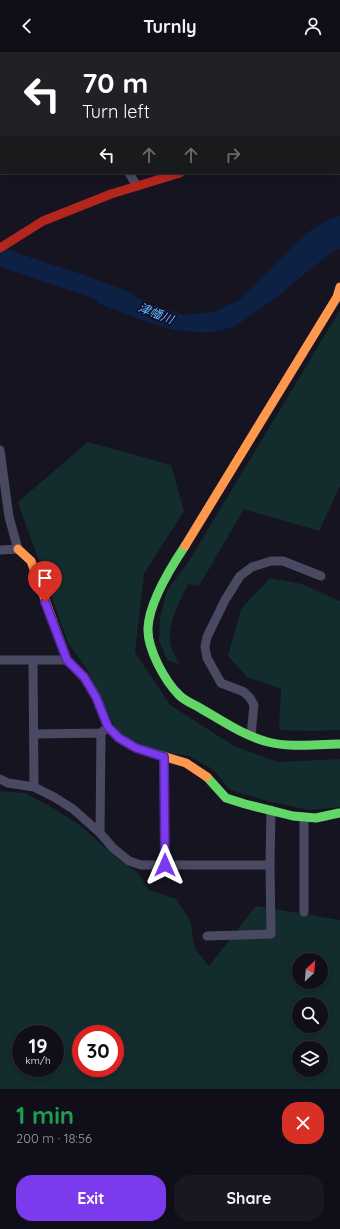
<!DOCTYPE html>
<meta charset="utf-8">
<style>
body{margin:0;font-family:Quicksand,"Noto Sans JP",sans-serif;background:#191822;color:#f1f3f6;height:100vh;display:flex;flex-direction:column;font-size:15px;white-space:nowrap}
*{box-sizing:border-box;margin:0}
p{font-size:13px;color:#9c9ca2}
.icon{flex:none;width:22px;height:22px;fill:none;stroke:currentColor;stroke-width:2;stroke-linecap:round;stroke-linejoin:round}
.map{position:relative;height:1037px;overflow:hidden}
.sheet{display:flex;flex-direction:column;background:#100f19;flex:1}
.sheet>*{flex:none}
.hud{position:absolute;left:0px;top:0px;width:340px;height:122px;box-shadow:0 2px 6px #0003,0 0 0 1px #302f38;background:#202124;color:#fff;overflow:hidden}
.needle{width:26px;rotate:26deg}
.tools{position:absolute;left:292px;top:901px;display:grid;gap:8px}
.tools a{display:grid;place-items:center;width:36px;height:36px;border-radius:50%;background:#100f19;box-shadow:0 2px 6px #0003,0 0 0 1px #302f38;font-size:20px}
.speed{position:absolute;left:12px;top:973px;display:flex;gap:8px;font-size:20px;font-weight:700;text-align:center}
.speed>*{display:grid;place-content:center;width:52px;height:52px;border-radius:50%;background:#100f19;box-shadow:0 2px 6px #0003,0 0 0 1px #302f38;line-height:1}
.speed small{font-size:10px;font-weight:400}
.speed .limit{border:6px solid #d22;background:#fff;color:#111}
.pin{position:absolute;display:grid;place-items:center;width:34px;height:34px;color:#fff;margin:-41px -17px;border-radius:50% 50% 50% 0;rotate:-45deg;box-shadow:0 0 4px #0007}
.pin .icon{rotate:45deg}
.me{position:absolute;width:44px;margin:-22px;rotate:0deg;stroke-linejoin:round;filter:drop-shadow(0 0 3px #0008)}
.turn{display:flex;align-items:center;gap:14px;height:84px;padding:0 16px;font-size:18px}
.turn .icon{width:52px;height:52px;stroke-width:2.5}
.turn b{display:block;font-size:28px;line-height:34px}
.lanes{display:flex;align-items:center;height:38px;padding:0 16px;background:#0003;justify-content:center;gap:20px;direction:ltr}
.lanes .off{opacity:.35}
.round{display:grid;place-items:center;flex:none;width:42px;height:42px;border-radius:16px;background:#191822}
.summary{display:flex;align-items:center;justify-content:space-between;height:68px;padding:0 16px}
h1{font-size:24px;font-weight:800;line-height:30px;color:#1e9e55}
.primary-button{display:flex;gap:8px;margin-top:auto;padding:8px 16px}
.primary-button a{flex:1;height:46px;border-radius:16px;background:#7c3aed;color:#fff;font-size:16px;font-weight:800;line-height:46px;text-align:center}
.primary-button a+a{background:#191822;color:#f1f3f6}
header{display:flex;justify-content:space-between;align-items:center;height:52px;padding:0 16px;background:#100f19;font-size:18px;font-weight:800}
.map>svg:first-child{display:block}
.green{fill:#132c2d;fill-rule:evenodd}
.water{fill:#0d2144}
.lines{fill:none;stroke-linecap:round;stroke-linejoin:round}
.river{stroke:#0d2144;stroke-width:19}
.street{stroke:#4a4962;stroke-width:9}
.fast{stroke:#63d668;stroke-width:9}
.slow{stroke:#ff974d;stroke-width:9}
.jam{stroke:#b3261e;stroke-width:9}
.route-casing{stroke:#51269a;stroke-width:10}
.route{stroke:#7c3aed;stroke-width:7}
.labels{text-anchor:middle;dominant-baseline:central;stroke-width:3.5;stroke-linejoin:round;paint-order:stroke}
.water-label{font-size:12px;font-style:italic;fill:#62b6ff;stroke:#130f26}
</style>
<header><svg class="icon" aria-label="back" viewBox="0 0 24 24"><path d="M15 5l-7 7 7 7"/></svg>Turnly<svg class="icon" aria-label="person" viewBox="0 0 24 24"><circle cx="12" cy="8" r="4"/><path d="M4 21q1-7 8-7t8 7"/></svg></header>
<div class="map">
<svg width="340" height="1037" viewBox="0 0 340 1037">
<rect width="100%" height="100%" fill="#161421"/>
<path class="green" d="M 340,258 L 340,434 L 319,479 L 244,457 L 199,534 L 188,532 C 180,548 165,577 171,595 C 173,601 177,607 180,613 L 167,608 L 159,588 L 160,567 L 167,538 L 187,512 Z
M 88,390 L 171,413 L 184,459 L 144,522 L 135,600 L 170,653 L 234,694 L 278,710 L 340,707 L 340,755 L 310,758 L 271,750 L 230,738 L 214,718 L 189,704 L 165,701 L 147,695 L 126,685 L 116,677 L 93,630 L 86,616 L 68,591 L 18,450 Z
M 270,526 L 302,532 L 340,549 L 340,678 L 314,679 L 279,678 L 281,637 L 247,625 L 228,604 L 241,557 Z
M 2,739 L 25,741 L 53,756 L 81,774 L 118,807 L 138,821 L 149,838 L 176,847 L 190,868 L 195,897 L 209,914 L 256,854 L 340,868 L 340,1037 L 0,1037 L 0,740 ZM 299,908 L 321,908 L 321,930 L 299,930 ZM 299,952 L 321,952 L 321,974 L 299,974 ZM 21,982 L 55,982 L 55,1016 L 21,1016 ZM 81,982 L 115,982 L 115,1016 L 81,1016 ZM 299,996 L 321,996 L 321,1018 L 299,1018 Z"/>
<path class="water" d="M 340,164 L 340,197 L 337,197 L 313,215 L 278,244 L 234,275 L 208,281 L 173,278 L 141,268 L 97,251 L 107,232 L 150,252 L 184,263 L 214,260 L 239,248 L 305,182 L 329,167 Z"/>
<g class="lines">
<path class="river" d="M 0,204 C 41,221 85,231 126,249"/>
<path class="street" d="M 57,0 L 58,1
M 204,1 L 205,0
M 129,121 L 137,134
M 0,398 L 9,465 L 18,497 L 0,498
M 0,608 L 67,608
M 33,608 L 34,735
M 34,682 L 101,681
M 251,683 L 254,653 L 250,646 L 244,640 L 221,631 L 207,606 L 205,595 L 207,585 L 225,548 L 240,524 L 252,515 L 271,509 L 283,509 L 321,524
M 164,705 L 165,813
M 0,727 L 8,731 L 34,735 L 54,745 L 73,757 L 100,781 L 113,796 L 129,809 L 141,813 L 270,813
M 100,781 L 101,681 L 108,675
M 304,860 L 304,765
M 207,884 L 271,882 L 270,813 L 271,758"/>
<path class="fast" d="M 185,494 C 171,515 149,551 148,576 C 147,597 165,629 179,643 C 185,649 193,652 200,656 C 221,668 244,684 268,690 C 291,696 316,692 340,692
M 207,725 L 226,746 L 245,752 L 293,764 L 316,766 L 339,761"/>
<path class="slow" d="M 185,494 L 337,245 L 340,235
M 18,497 L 31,509 L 67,608 L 84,625 L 96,645 L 108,675 L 119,686 L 136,696 L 186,711 L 207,725"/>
<path class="jam" d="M 331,0 L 332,1
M 339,18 L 340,20
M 339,79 L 340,79
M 0,196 L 43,169 L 111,142 L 180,121"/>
</g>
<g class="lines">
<g class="route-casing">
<path id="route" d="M 45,550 L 67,608 L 84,625 L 96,645 L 108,675 L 119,686 L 136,696 L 164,705 L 165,813"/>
</g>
<use href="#route" class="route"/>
</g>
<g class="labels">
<g class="water-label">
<text transform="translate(156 261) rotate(22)">津幡川</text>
</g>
</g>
</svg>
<div class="tools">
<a><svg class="needle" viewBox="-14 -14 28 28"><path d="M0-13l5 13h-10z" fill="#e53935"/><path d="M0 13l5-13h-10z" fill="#9c9ca2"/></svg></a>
<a><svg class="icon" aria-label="search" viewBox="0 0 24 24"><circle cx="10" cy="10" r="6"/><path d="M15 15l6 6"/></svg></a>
<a><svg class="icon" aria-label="layers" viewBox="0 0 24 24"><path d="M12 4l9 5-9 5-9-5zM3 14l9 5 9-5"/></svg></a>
</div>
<div class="speed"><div>19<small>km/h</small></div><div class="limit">30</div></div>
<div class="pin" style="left:45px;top:550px;background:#d93025"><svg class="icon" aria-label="arrive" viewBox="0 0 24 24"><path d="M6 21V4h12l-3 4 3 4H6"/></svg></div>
<svg class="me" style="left:165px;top:813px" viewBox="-20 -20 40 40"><path d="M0-17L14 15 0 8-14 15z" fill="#7c3aed" stroke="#fff" stroke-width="4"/></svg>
<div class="hud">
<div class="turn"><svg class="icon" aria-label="left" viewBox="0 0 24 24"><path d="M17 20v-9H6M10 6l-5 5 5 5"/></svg><div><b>70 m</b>Turn left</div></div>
<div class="lanes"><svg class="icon" aria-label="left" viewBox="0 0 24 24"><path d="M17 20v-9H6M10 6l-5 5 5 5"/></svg><svg class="icon off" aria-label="ahead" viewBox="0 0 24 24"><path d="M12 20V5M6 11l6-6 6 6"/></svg><svg class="icon off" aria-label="ahead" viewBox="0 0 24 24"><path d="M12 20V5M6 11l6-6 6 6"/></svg><svg class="icon off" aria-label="right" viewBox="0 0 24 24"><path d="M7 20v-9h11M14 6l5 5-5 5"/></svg></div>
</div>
</div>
<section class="sheet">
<div class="summary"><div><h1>1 min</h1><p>200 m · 18:56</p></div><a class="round" style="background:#d93025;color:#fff"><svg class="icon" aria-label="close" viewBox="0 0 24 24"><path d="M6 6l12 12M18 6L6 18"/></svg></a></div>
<div class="primary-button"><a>Exit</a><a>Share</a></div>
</section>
